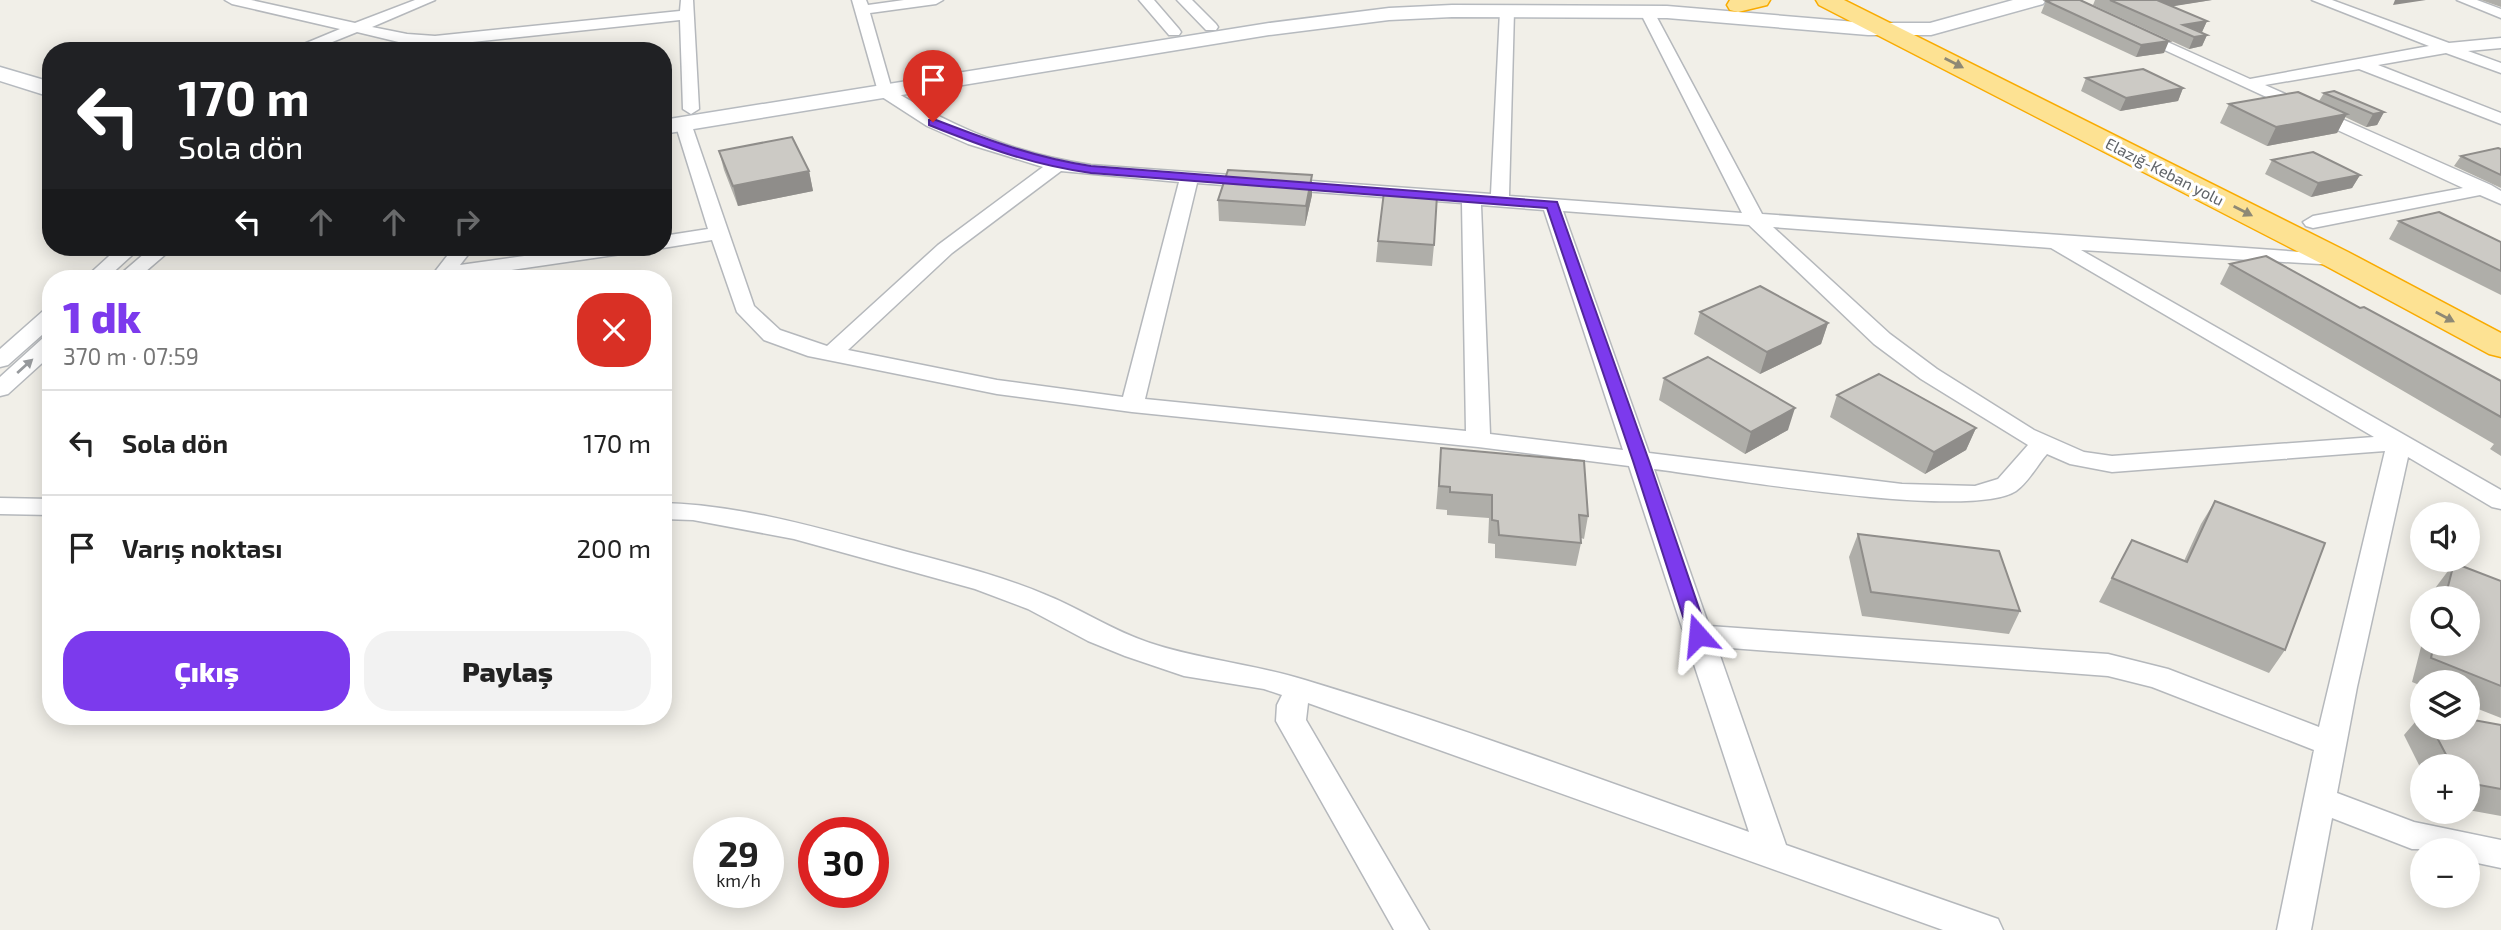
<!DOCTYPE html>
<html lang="tr">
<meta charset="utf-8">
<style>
body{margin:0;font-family:"Exo 2",sans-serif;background:#f2f2f2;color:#222;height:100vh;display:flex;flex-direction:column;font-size:26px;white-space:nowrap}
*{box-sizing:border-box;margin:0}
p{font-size:23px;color:#767676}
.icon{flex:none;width:38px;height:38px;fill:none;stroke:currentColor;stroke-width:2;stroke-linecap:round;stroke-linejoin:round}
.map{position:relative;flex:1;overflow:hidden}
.drawer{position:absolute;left:42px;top:270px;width:630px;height:455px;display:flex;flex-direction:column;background:#fff;border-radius:28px;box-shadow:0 4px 18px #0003}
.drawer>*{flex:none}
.top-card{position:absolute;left:42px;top:42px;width:630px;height:214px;border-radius:28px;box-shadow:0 4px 18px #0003;background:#202124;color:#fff;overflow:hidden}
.controls{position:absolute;left:2410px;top:502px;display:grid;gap:14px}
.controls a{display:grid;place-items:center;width:70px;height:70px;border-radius:50%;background:#fff;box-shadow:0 4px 18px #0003;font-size:35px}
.speed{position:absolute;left:693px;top:817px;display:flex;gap:14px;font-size:35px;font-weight:700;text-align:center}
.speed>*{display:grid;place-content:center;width:91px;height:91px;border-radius:50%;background:#fff;box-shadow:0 4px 18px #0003;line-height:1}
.speed small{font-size:18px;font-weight:400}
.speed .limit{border:10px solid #d22;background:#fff;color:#111}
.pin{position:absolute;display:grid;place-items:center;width:60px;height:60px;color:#fff;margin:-72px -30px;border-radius:50% 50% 50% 0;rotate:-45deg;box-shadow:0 0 7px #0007}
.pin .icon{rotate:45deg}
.me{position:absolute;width:77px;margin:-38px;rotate:342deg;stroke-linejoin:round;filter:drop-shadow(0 0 5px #0008)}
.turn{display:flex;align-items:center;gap:24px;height:147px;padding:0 21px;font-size:32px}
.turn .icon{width:91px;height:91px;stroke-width:2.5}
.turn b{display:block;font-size:49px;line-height:60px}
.lanes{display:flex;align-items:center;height:66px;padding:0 21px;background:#0003;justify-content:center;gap:35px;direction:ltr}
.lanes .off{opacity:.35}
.round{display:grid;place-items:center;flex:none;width:74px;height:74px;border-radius:28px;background:#f2f2f2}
.overview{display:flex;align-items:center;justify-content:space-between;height:119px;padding:0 21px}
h1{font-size:42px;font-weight:800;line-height:52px;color:#7c3aed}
.button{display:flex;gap:14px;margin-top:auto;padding:14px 21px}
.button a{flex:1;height:80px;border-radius:28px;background:#7c3aed;color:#fff;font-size:28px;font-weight:800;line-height:80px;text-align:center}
.button a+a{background:#f2f2f2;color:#222}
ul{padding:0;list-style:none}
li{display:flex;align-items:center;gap:21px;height:105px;padding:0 21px;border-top:2px solid #e0e0e0}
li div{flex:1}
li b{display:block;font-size:26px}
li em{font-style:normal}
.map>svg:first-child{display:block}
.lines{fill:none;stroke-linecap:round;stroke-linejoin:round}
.street-casing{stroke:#b5b8bc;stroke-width:3}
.secondary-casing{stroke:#b6babf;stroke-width:3}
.highway-casing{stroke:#f9ab00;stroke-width:3}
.street{fill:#fff;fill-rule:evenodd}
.secondary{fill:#fff;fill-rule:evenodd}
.highway{fill:#fde293;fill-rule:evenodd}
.wall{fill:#afaea9}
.shaded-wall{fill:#8f8d8a}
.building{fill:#cccac5;stroke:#8f8d8a;stroke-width:2}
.oneway{fill:#8e8975}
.oneway2{fill:#979a9d}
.route{fill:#7c3aed;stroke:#51269a;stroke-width:2}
.labels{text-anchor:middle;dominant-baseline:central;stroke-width:6;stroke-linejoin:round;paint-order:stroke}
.far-street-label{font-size:16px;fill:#5f6368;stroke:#fff}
</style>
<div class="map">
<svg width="2501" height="930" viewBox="0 0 2501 930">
<rect width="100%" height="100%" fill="#f1efe8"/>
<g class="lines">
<g class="street-casing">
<path id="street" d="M 225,0 L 251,0 L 355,23 L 415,0 L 435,0 L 372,27 L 407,34 L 435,36 L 680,11 L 681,0 L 693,0 L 699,109 L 691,114 L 683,109 L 680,20 L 435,46 L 407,44 L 357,32 L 310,51 L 287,51 L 340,29 L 232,4 Z
M 852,0 L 866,0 L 868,5 L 904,0 L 943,0 L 936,4 L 870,13 L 892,90 C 957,129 1016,154 1091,165 L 1491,194 L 1500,11 L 1507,7 L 1514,11 L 1509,196 L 1742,213 L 1640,12 L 1647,8 L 1654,12 L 1762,214 L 2344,255 L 2347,259 L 2344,263 L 2337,265 L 2081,250 L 2501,490 L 2501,509 L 2492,507 L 2408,457 L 2357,687 L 2337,793 L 2414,822 L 2501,840 L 2501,868 L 2468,861 L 2468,850 L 2412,849 L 2332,818 L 2311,930 L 2277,930 L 2314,750 L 2152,687 L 2108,676 L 1717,647 L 1786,845 L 1998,919 L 2003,930 L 1943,930 L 1308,703 L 1306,720 L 1429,930 L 1394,930 L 1276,721 L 1277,705 L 1282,695 L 1264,689 L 1184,676 L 1125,656 L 1088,641 L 1028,609 L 975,589 L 794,539 L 693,520 L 663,519 L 663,503 C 741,505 818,528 893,548 C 944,562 997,574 1046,595 C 1081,609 1113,631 1150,643 C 1201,660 1254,664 1305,680 C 1455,725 1602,780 1749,832 L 1629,466 L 1478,447 L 1132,412 L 997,394 L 808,356 L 764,340 L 737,312 L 712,240 L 663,248 L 658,247 L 663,247 L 663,236 L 708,229 L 675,123 L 677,119 L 683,118 L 691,123 L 754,306 L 780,330 L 827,346 L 938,245 L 1043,167 L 968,144 L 927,126 L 879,95 ZM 1061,171 L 1179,182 L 1123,397 L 997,380 L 848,350 L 952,253 ZM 1197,183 L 1462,203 L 1466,431 L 1145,399 ZM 1481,205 L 1544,210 L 1623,450 L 1490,434 ZM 1563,211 L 1749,225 L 1874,344 L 1921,379 L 2028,445 L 1998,479 L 1975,486 L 1902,484 L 1649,453 ZM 1773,227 L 2051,248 L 2374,437 L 2112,456 L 2084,452 L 2034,430 L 1937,369 L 1890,334 ZM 2385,451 L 2319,727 L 2168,669 L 2108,654 L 1709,626 L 1654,469 C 1719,477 1970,521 2016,491 C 2028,483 2038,464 2047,454 L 2070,464 L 2112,472 Z
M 1139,0 L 1154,0 L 1179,29 L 1181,32 L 1179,35 L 1169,35 Z
M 1177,0 L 1192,0 L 1216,24 L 1218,27 L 1216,30 L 1206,30 Z
M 2312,0 L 2332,0 L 2449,43 L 2501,38 L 2501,48 L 2468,51 L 2501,63 L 2501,73 L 2446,53 L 2378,65 L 2501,113 L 2501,124 L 2359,69 L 2265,85 L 2491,185 L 2501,191 L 2501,204 L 2480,195 L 2313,228 L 2306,226 L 2303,222 L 2313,216 L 2463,188 L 2130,34 L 2133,31 L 2143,31 L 2250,79 L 2429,46 Z
M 2457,0 L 2477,0 L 2501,9 L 2501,18 Z
M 119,247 L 141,247 L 107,278 L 85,278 Z
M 152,247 L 174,247 L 138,278 L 116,278 Z
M 454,247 L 474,247 L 460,265 L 589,247 L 638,247 L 628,253 L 456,278 L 430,278 Z
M 51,310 L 51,327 L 8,365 L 0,367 L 0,349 L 43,311 Z
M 51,337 L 51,355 L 8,394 L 0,396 L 0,377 L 43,338 Z
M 0,498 L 51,499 L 51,515 L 0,514 Z"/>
</g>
<g class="secondary-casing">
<path id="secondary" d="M 2013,0 L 2046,0 L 2043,4 L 1931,35 L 1868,35 L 1667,18 L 1452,17 L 1389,20 L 1269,35 L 663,134 L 663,120 L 1269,23 L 1389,8 L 1452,5 L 1667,6 L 1868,23 L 1930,23 Z
M 0,67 L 51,82 L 51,97 L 0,81 Z"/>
</g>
<g class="highway-casing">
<path id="highway" d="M 1730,0 L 1770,0 L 1767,5 L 1738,12 L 1730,10 L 1727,5 Z
M 1816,0 L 1844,0 L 2348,252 L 2501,333 L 2501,357 L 2489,354 L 2326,266 L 1819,5 Z"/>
</g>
<use href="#street" class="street"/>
<use href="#secondary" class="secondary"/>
<use href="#highway" class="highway"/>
</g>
<path class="wall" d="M 2095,0 L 2212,0 L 2172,6 L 2207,21 L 2202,32 L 2207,35 L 2202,46 L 2189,49 L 2093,5 Z
M 2481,0 L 2501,0 L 2501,7 Z
M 2046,1 L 2164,53 L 2136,57 L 2041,13 Z
M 2086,78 L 2183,88 L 2178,101 L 2120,111 L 2081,91 Z
M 2324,93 L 2384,112 L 2377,125 L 2366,127 L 2345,117 L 2337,133 L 2267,146 L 2220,123 L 2229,104 L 2319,101 Z
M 2501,149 L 2501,188 L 2454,166 L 2461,156 Z
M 719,151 L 809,171 L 813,191 L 738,206 L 724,170 Z
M 2272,160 L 2360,175 L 2352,188 L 2311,197 L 2265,174 Z
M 1312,195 L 1305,226 L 1219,221 L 1218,200 Z
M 2399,221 L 2501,242 L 2501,295 L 2389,239 Z
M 1378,241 L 1434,245 L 1432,266 L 1376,262 Z
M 224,247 L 314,247 L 310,251 L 228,253 Z
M 2230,264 L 2360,308 L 2501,381 L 2501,456 L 2490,449 L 2494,444 L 2220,284 Z
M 1700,312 L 1828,323 L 1821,344 L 1760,374 L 1694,334 Z
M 1664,378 L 1788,430 L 1745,454 L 1659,400 Z
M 1837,395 L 1976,428 L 1966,450 L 1925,474 L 1830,417 Z
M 1441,448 L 1588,516 L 1584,539 L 1581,538 L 1581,543 L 1576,566 L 1495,558 L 1495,544 L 1488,543 L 1489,518 L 1447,515 L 1447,510 L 1436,509 Z
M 2215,501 L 2285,650 L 2269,673 L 2099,602 L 2132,540 L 2184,561 L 2201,524 Z
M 1858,534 L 2020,611 L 2009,634 L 1862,616 L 1849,557 Z
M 2454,563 L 2501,581 L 2501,718 L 2468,705 L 2468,682 L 2422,682 L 2422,686 L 2412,682 L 2422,643 L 2468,644 L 2468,598 L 2433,598 L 2436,587 Z
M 2422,714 L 2422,728 L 2468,728 L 2501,725 L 2501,816 L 2468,810 L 2468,766 L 2422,766 L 2422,771 L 2404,735 Z"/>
<path class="shaded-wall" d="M 2154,0 L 2212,0 L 2150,10 Z
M 2395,0 L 2426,0 L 2393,5 Z
M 2207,21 L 2202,32 L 2183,25 Z
M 2207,35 L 2202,46 L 2189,49 L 2194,37 Z
M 2169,41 L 2164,53 L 2136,57 L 2141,45 Z
M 2183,88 L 2178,101 L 2120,111 L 2126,98 Z
M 2384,112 L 2377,125 L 2366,127 L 2373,114 Z
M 2347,114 L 2337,133 L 2267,146 L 2276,127 Z
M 809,171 L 813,191 L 738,206 L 733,186 Z
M 1312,175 L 1312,195 L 1305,226 L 1306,206 Z
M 2360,175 L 2352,188 L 2311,197 L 2318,183 Z
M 1828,323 L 1821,344 L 1760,374 L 1767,352 Z
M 1795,408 L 1788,430 L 1745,454 L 1751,432 Z
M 1976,428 L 1966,450 L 1925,474 L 1934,452 Z"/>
<path class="building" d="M 2053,0 L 2080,0 L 2169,41 L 2141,45 L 2046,1 Z
M 2110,0 L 2157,0 L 2207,21 L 2183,25 L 2207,35 L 2194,37 Z
M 2143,69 L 2183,88 L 2126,98 L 2086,78 Z
M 2334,91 L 2384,112 L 2373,114 L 2324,93 Z
M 2298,92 L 2347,114 L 2276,127 L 2229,104 Z
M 792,137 L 809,171 L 733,186 L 719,151 Z
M 2498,148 L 2501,149 L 2501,175 L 2461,156 Z
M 2313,152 L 2360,175 L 2318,183 L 2272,160 Z
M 1228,170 L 1312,175 L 1306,206 L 1218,200 Z
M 1384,192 L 1437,195 L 1434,245 L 1378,241 Z
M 2439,212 L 2501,242 L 2501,271 L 2399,221 Z
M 2266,256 L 2360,308 L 2364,307 L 2501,381 L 2501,417 L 2230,264 Z
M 1760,286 L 1828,323 L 1767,352 L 1700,312 Z
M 1708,357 L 1795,408 L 1751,432 L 1664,378 Z
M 1879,374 L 1976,428 L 1934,452 L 1837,395 Z
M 1441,448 L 1584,461 L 1588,516 L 1579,515 L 1581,543 L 1499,535 L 1498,521 L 1492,520 L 1492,495 L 1450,492 L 1450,487 L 1439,486 Z
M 2215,501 L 2325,543 L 2285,650 L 2112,578 L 2132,540 L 2187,562 Z
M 1858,534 L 1999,551 L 2020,611 L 1871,592 Z
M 2454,563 L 2501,581 L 2501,686 L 2431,658 L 2434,644 L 2468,644 L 2468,598 L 2445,598 Z
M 2468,719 L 2501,725 L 2501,789 L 2468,783 L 2468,766 L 2452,766 L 2432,728 L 2468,728 Z"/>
<defs><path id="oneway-solid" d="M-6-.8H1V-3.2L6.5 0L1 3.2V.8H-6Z" transform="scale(1.75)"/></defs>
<g class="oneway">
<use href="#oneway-solid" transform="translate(1954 63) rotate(27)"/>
<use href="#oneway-solid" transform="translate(2243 211) rotate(27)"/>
<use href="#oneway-solid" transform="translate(2445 317) rotate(28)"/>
</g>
<use class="oneway2" href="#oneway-solid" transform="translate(25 366) rotate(-42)"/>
<path class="route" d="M 929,120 L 936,120 C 988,140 1036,158 1091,166 L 1557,202 L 1649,461 L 1708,635 L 1705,640 L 1692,640 L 1689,635 L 1633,461 L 1547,208 L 1091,173 C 1032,165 984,147 929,125 Z"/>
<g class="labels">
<g class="far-street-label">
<text transform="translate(2165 171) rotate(27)">Elazığ-Keban yolu</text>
</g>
</g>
</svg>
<div class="controls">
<a><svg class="icon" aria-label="sound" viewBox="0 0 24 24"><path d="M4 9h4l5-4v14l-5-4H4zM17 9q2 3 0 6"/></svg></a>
<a><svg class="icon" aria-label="search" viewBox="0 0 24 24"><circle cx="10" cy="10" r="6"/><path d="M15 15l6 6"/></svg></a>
<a><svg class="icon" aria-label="layers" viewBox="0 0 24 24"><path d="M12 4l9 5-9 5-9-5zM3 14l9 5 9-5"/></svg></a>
<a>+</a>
<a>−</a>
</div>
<div class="speed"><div>29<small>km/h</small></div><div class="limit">30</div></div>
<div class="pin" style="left:933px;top:122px;background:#d93025"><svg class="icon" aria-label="arrive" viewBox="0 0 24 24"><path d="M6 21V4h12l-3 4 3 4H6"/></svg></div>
<svg class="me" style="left:1698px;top:635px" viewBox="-20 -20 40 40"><path d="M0-17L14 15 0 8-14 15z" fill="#7c3aed" stroke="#fff" stroke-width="4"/></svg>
<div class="top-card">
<div class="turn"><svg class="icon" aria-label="left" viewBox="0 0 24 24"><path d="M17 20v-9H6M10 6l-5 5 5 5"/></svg><div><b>170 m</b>Sola dön</div></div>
<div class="lanes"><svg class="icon" aria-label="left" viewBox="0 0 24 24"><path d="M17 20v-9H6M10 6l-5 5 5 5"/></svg><svg class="icon off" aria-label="ahead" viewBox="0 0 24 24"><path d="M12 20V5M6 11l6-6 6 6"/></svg><svg class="icon off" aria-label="ahead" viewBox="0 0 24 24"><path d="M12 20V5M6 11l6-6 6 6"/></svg><svg class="icon off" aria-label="right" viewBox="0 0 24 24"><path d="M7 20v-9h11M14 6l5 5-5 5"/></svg></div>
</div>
<section class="drawer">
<div class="overview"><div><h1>1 dk</h1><p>370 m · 07:59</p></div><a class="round" style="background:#d93025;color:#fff"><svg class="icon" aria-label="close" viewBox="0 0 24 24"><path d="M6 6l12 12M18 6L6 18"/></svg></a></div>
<ul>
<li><svg class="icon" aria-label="left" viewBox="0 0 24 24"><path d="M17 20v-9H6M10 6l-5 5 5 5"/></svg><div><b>Sola dön</b></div><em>170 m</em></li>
<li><svg class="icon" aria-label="arrive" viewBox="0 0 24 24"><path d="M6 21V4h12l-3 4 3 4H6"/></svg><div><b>Varış noktası</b></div><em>200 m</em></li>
</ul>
<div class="button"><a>Çıkış</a><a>Paylaş</a></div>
</section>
</div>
